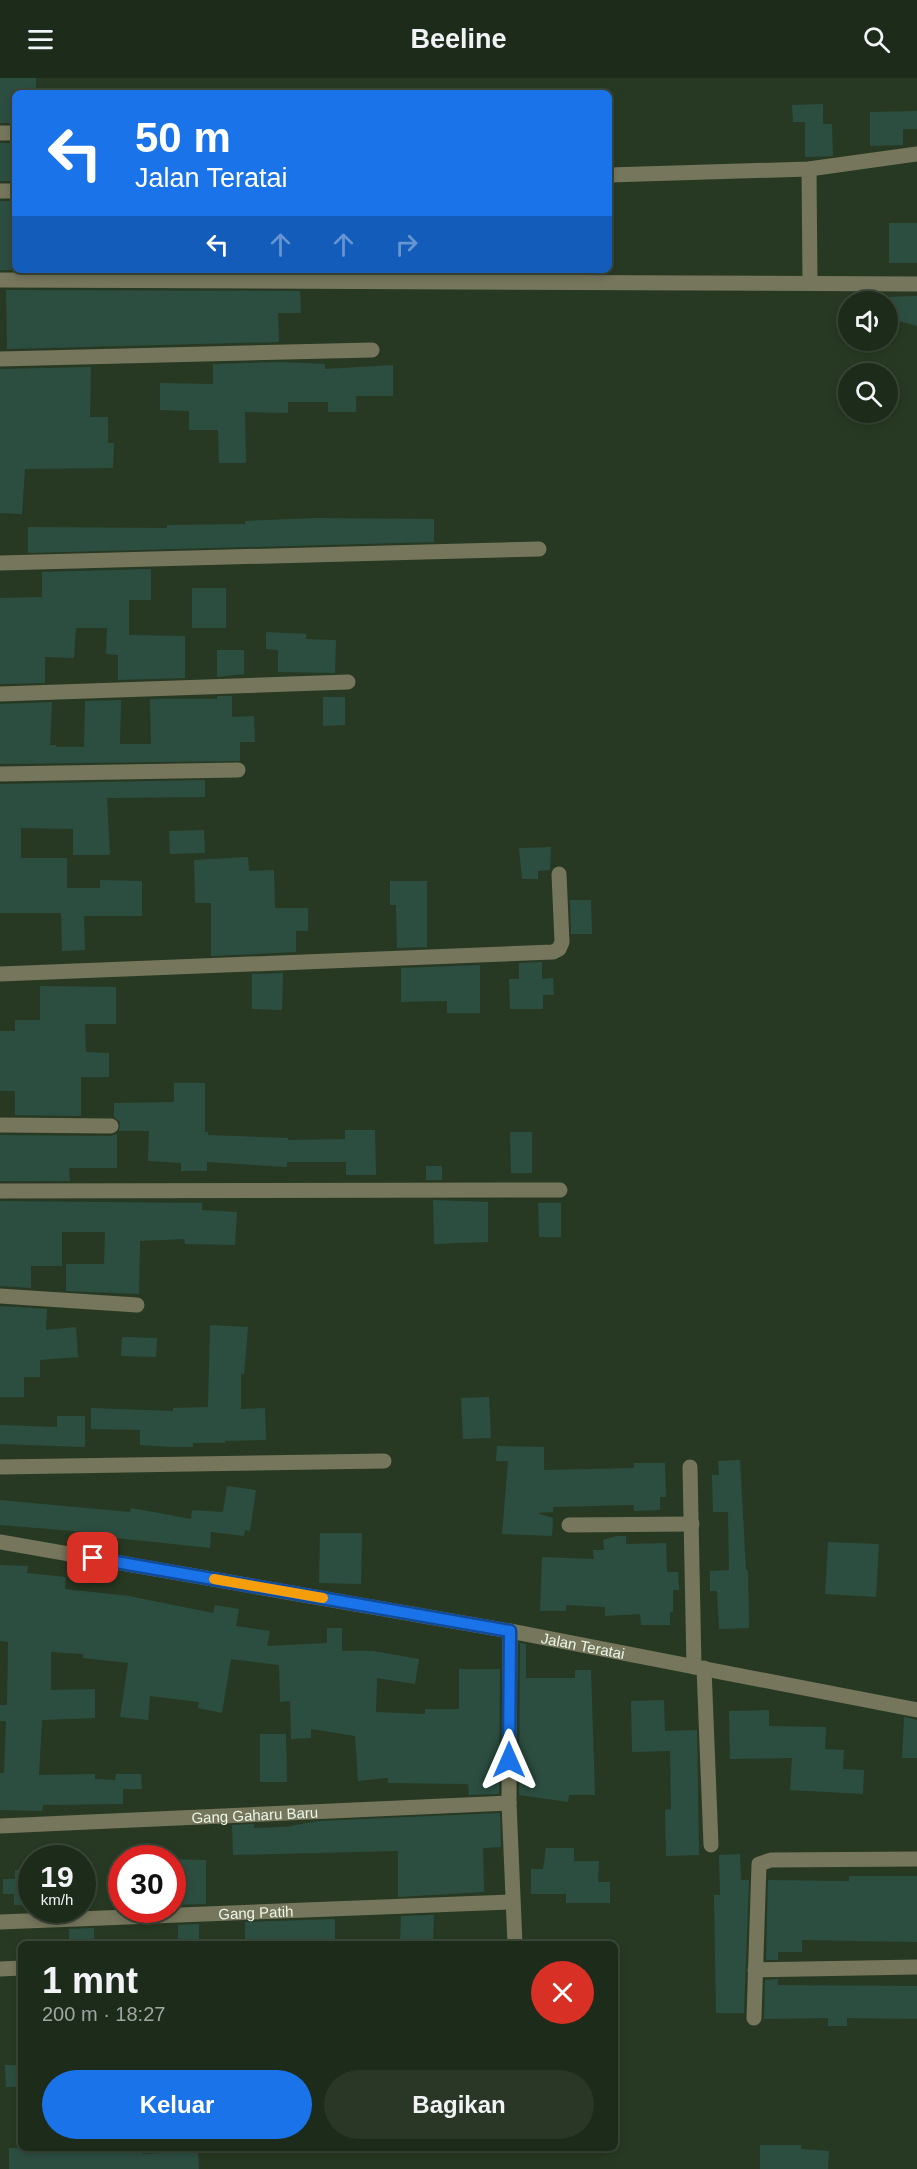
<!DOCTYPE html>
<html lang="id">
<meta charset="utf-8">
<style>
body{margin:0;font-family:Helvetica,sans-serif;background:#2a3727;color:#f1f3f6;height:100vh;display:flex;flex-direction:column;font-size:22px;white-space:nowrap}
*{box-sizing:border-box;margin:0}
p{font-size:20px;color:#a0a7a2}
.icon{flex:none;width:33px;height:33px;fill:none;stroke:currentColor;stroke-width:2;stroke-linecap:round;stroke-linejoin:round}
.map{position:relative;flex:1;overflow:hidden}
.details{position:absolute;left:18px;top:1863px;width:600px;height:210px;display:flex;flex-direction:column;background:#1d2b1a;border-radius:9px;box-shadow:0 3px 9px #0003,0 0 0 2px #3b4739}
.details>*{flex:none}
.guide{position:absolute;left:12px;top:12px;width:600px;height:183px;border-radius:9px;box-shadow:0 3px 9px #0003,0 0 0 2px #3b4739;background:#1a73e8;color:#fff;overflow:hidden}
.buttons{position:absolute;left:838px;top:213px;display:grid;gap:12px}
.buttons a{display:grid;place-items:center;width:60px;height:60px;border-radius:50%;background:#1d2b1a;box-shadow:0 3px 9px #0003,0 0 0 2px #3b4739;font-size:30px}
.speed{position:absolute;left:18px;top:1767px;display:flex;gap:12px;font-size:30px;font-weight:700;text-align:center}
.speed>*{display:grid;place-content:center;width:78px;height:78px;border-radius:50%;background:#1d2b1a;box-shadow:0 3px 9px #0003,0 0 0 2px #3b4739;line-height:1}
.speed small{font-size:15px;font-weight:400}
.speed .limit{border:9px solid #d22;background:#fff;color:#111}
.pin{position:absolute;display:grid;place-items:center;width:51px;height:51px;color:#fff;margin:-26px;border-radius:12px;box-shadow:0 3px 9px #0006}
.me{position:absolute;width:66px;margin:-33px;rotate:0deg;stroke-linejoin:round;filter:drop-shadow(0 0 4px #0008)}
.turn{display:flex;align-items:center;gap:21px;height:126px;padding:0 24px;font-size:27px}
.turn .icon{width:78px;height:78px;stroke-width:2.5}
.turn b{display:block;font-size:42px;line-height:51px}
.lanes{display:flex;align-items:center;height:57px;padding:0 24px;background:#0003;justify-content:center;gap:30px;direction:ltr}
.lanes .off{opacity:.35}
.round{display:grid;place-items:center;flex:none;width:63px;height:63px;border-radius:32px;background:#2a3727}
.summary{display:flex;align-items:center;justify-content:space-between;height:102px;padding:0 24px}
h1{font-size:36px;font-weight:700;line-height:45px}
.action{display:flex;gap:12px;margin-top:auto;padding:12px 24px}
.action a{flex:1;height:69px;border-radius:36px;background:#1a73e8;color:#fff;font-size:24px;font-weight:700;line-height:69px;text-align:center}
.action a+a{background:#2a3727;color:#f1f3f6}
header{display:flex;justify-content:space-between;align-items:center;height:78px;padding:0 24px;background:#1d2b1a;font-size:27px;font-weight:700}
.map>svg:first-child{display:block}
.building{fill:#2c4e41}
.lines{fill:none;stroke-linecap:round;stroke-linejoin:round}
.minor{stroke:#75765b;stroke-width:15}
.route-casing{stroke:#114b97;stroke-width:15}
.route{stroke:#1a73e8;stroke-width:10}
.slow{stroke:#f59e0b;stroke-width:10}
.labels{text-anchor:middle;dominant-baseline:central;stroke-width:5;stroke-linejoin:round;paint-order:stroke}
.street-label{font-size:15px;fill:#eaf6e7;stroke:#1d2f18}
</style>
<header><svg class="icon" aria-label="menu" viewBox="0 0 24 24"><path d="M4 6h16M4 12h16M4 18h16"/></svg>Beeline<svg class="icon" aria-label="search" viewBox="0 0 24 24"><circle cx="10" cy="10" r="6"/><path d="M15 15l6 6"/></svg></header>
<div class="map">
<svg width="917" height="2091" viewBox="0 0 917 2091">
<rect width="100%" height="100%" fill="#273922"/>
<path class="building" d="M 0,0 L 36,0 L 36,15 L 15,15 L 15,45 L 0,45 Z
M 823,26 L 823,46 L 832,46 L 833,78 L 805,79 L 805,44 L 793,44 L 792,27 Z
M 917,33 L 917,51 L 903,51 L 903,67 L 870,68 L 870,34 Z
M 0,65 L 15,65 L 15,103 L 0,103 Z
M 0,123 L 15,123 L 15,192 L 50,192 L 0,192 Z
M 889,145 L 917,145 L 917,185 L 889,185 Z
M 6,212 L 300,213 L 301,235 L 278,235 L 279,264 L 7,271 Z
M 917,218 L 917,248 L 888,240 L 888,219 Z
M 280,284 L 325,286 L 325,291 L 393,287 L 393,318 L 356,318 L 356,334 L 328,334 L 328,324 L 288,324 L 288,335 L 245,334 L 246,385 L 219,385 L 218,352 L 189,352 L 189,333 L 160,332 L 160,305 L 213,306 L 213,286 Z
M 91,289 L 90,339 L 108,339 L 108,365 L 114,365 L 113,390 L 25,391 L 22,436 L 0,435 L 0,291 Z
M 316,440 L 434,441 L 434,464 L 28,475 L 28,449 L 167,450 L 167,447 L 245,446 L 245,443 Z
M 151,491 L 151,522 L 129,522 L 129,557 L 185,558 L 185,600 L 118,602 L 118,577 L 106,576 L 107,550 L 76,550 L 74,580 L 45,579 L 45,605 L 0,606 L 0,520 L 42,519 L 42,494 Z
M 192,510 L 226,510 L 226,550 L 192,550 Z
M 266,554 L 306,556 L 306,561 L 336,562 L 335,595 L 278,594 L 278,572 L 266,571 Z
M 217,572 L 244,572 L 244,596 L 217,599 Z
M 217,618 L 232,618 L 232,639 L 254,638 L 255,664 L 240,664 L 240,683 L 0,686 L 0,626 L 52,624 L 50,667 L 56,667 L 56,669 L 84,669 L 85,623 L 121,622 L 120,666 L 151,666 L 150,621 L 217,621 Z
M 323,619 L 345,619 L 345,647 L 323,648 Z
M 205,702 L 205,719 L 107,720 L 110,777 L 73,777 L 73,751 L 21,750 L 21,780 L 67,780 L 67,810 L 100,810 L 100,802 L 142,803 L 142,838 L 84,838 L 85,872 L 62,873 L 61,835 L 0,835 L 0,706 Z
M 204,752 L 205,775 L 170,776 L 169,753 Z
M 551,769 L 550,792 L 538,793 L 538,801 L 522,801 L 519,770 Z
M 248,779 L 249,793 L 274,792 L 275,830 L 308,830 L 308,853 L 296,853 L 296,874 L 211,878 L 211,825 L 195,825 L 194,782 Z
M 390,803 L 427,803 L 427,869 L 397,870 L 396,827 L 390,827 Z
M 570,822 L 591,822 L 592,856 L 571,856 Z
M 542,884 L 542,901 L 553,900 L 554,917 L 543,917 L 543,931 L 510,931 L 509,901 L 519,901 L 519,885 Z
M 480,887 L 480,935 L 447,935 L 447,923 L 401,924 L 401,890 Z
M 283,895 L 282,932 L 252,931 L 252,896 Z
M 40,908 L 116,909 L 116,946 L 85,946 L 86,974 L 109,975 L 109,999 L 81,999 L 81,1038 L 15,1037 L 15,1013 L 0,1013 L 0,953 L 15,953 L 15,942 L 40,942 Z
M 174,1005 L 205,1005 L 205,1054 L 208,1054 L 208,1057 L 288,1060 L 288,1062 L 345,1061 L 345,1052 L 375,1052 L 376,1097 L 346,1097 L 346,1084 L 287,1084 L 287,1089 L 207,1084 L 207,1093 L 181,1093 L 181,1085 L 148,1083 L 149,1053 L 119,1053 L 120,1044 L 114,1039 L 114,1025 L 174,1024 Z
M 510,1054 L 532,1054 L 532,1095 L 511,1095 Z
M 117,1056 L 117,1090 L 69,1090 L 70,1103 L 0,1103 L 0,1057 L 111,1058 Z
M 426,1088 L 442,1088 L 442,1102 L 426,1102 Z
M 433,1122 L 488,1124 L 488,1164 L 434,1166 Z
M 0,1123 L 202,1125 L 202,1132 L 237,1134 L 235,1167 L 185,1166 L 184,1161 L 140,1163 L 139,1216 L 66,1213 L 66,1186 L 104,1186 L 105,1154 L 62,1154 L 62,1188 L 31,1188 L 31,1210 L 0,1208 Z
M 538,1125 L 561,1125 L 561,1159 L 539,1159 Z
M 0,1228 L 47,1231 L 46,1252 L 76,1249 L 78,1279 L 40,1282 L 40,1299 L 24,1299 L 24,1319 L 0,1319 Z
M 210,1247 L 248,1249 L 244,1296 L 241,1296 L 241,1331 L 265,1330 L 266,1362 L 225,1363 L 225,1365 L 193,1365 L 193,1369 L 172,1369 L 140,1367 L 140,1352 L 91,1351 L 91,1330 L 173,1333 L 173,1330 L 208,1329 Z
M 122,1259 L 157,1260 L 156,1279 L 121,1278 Z
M 489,1319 L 491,1360 L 463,1361 L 461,1320 Z
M 57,1338 L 85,1338 L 85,1369 L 0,1366 L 0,1347 L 57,1349 Z
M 497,1368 L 544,1369 L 544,1392 L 634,1390 L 634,1385 L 665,1385 L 666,1419 L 660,1419 L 660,1432 L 634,1433 L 634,1427 L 553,1429 L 553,1434 L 537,1435 L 553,1440 L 552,1458 L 502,1456 L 508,1383 L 496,1383 Z
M 740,1382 L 746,1492 L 748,1492 L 749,1550 L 719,1551 L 717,1513 L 710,1513 L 710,1493 L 729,1492 L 728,1434 L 713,1434 L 712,1397 L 719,1397 L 718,1383 Z
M 227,1408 L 256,1412 L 250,1453 L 245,1452 L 244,1458 L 211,1454 L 210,1470 L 97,1458 L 97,1455 L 0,1447 L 0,1422 L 130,1434 L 131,1430 L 191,1441 L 192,1432 L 223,1434 Z
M 320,1455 L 362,1455 L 361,1506 L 319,1505 Z
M 616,1458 L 626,1458 L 626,1466 L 666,1465 L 667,1494 L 678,1494 L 679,1512 L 673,1512 L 673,1534 L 670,1534 L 670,1547 L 641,1547 L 640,1536 L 605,1538 L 605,1529 L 566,1527 L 566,1533 L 540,1533 L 542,1479 L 594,1481 L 593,1472 L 604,1472 L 603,1462 Z
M 828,1464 L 879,1466 L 876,1519 L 825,1516 Z
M 0,1487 L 28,1488 L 27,1495 L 66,1499 L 65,1511 L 129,1518 L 213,1535 L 215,1527 L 239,1531 L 236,1548 L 270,1553 L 267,1568 L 327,1565 L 327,1550 L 342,1550 L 342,1573 L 373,1573 L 419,1581 L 415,1606 L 377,1600 L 376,1634 L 425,1636 L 425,1631 L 459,1631 L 459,1591 L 500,1591 L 499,1716 L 469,1717 L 468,1706 L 388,1705 L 388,1700 L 358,1703 L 355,1658 L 311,1651 L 311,1660 L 291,1661 L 290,1623 L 280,1624 L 279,1587 L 231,1581 L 222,1635 L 198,1630 L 199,1624 L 150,1618 L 148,1642 L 120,1639 L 128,1585 L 83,1580 L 83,1576 L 51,1574 L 51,1612 L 95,1611 L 95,1640 L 42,1642 L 39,1697 L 95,1696 L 95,1701 L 115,1702 L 116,1696 L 141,1696 L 142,1711 L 123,1711 L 123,1726 L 43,1727 L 42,1733 L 0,1732 L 0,1695 L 4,1695 L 6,1643 L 0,1643 L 0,1627 L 7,1627 L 8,1564 L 0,1563 Z
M 520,1565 L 526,1566 L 526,1600 L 575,1600 L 575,1592 L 591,1592 L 595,1717 L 569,1717 L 568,1724 L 519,1717 Z
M 664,1622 L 665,1653 L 697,1652 L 699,1777 L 666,1778 L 665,1732 L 671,1731 L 670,1673 L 632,1674 L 631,1623 Z
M 769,1632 L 769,1648 L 826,1649 L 825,1671 L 844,1672 L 843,1691 L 864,1692 L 863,1716 L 790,1712 L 792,1680 L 730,1681 L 729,1633 Z
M 904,1639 L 917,1642 L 917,1680 L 902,1680 Z
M 260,1656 L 286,1656 L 287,1704 L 260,1704 Z
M 500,1735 L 501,1769 L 483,1770 L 484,1814 L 398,1819 L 398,1773 L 233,1777 L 232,1747 L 254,1746 L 254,1750 L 285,1749 L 318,1743 Z
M 546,1770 L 574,1770 L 574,1783 L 599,1783 L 598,1804 L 610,1804 L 610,1825 L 566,1825 L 566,1816 L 531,1816 L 531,1791 L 543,1791 Z
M 740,1776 L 741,1802 L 749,1802 L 744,1935 L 716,1935 L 714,1817 L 720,1817 L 719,1777 Z
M 172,1781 L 206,1782 L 206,1826 L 172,1827 Z
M 15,1792 L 32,1792 L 32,1827 L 14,1827 L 14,1816 L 3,1816 L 3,1801 L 15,1801 Z
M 849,1798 L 917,1798 L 917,1864 L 802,1862 L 802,1874 L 778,1874 L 778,1882 L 766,1882 L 768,1802 L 849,1803 Z
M 434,1837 L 433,1866 L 400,1866 L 401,1838 Z
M 335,1841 L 335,1866 L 245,1866 L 245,1844 Z
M 199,1846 L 199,1866 L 178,1866 L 178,1847 Z
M 94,1850 L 94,1866 L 69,1866 L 69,1851 Z
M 778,1901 L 778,1907 L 917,1908 L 917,1941 L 847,1940 L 847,1948 L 828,1948 L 828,1940 L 764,1941 L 765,1902 Z
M 5,1987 L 21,1987 L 21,2009 L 6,2009 Z
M 760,2067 L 801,2067 L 801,2071 L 829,2073 L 828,2091 L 760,2091 Z
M 9,2070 L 101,2070 L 102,2075 L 143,2073 L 143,2076 L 198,2073 L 199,2091 L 9,2091 Z"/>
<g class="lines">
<g class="minor">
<path d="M 0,55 L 15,55"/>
<path d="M 809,91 L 810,205"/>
<path d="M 609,97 L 809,91 L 917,76"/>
<path d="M 0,113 L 15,113"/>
<path d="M 0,202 L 917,206"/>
<path d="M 0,281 L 372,272"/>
<path d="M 0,485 L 539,471"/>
<path d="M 0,616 L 348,604"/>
<path d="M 0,696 L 238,692"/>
<path d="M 0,896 L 553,874 L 559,871 L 562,864 L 559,796"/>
<path d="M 0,1047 L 111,1048"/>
<path d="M 0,1113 L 560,1112"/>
<path d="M 0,1218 L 137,1227"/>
<path d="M 0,1389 L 384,1383"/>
<path d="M 690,1389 L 694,1589"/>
<path d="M 569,1447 L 692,1446"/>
<path id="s1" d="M 0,1464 L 510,1553 L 917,1632"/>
<path d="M 510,1553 L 509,1725 L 515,1866"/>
<path d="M 704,1590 L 711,1767"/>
<path id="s2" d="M 0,1748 L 509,1725"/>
<path id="s3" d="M 0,1844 L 512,1824"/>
<path d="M 0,1891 L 21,1890"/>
<path d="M 755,1892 L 917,1889"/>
<path d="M 754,1940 L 759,1786 L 771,1782 L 917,1781"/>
</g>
</g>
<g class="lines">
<g class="route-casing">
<path id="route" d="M 93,1480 L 510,1553 L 509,1682"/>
</g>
<use href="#route" class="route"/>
<path class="slow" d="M 214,1501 L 323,1520"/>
</g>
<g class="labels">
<g class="street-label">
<text stroke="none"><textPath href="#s1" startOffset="592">Jalan Teratai</textPath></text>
<text stroke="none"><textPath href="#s2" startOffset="255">Gang Gaharu Baru</textPath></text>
<text stroke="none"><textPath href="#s3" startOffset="256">Gang Patih</textPath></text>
</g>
</g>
</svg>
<div class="buttons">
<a><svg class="icon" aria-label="sound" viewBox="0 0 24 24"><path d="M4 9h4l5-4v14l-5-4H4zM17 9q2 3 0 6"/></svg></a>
<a><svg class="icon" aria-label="search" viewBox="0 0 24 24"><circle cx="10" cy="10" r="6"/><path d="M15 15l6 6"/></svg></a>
</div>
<div class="speed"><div>19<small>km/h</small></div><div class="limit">30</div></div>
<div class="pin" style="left:93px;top:1480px;background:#d93025"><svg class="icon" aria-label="arrive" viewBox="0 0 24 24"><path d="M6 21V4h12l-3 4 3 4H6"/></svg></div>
<svg class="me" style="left:509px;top:1682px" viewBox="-20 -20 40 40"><path d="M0-17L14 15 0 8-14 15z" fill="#1a73e8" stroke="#fff" stroke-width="4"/></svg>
<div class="guide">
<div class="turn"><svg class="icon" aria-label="left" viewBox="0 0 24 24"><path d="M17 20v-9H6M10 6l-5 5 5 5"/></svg><div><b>50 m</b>Jalan Teratai</div></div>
<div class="lanes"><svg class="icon" aria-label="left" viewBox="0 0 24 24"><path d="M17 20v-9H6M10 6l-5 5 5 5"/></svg><svg class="icon off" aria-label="ahead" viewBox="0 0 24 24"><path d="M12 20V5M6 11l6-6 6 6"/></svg><svg class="icon off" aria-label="ahead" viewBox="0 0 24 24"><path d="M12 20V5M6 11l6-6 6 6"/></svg><svg class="icon off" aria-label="right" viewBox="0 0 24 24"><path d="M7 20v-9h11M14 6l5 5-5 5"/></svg></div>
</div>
<section class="details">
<div class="summary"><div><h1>1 mnt</h1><p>200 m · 18:27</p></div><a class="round" style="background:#d93025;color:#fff"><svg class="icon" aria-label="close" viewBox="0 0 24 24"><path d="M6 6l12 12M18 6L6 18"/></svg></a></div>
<div class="action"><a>Keluar</a><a>Bagikan</a></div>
</section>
</div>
